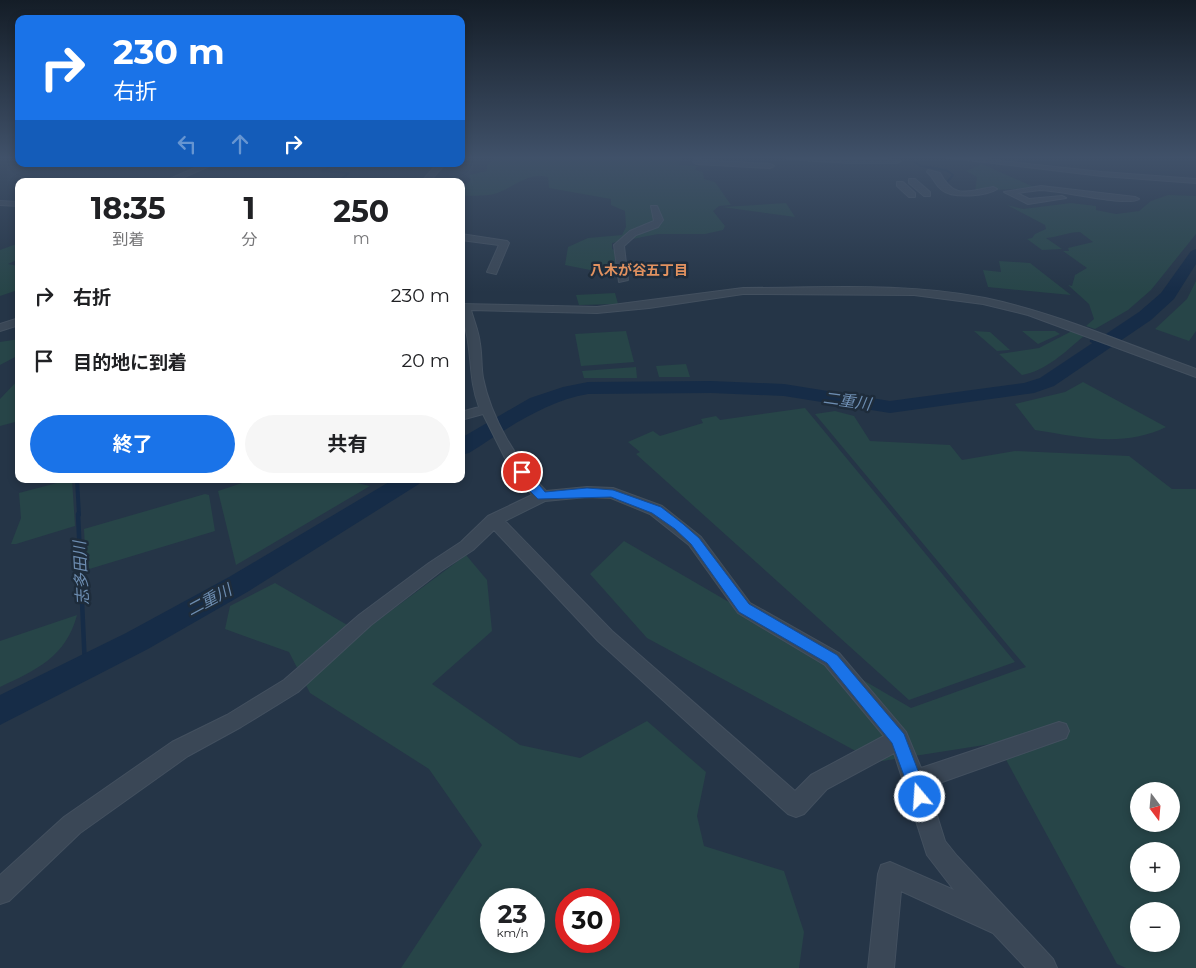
<!DOCTYPE html>
<html lang="ja">
<meta charset="utf-8">
<style>
body{margin:0;font-family:Montserrat,"Noto Sans JP",sans-serif;background:#f6f6f6;color:#202124;height:100vh;display:flex;flex-direction:column;font-size:19px;white-space:nowrap}
*{box-sizing:border-box;margin:0}
p{font-size:16px;color:#757577}
.icon{flex:none;width:28px;height:28px;fill:none;stroke:currentColor;stroke-width:2;stroke-linecap:round;stroke-linejoin:round}
.map{position:relative;flex:1;overflow:hidden}
.panel{position:absolute;left:15px;top:178px;width:450px;height:305px;display:flex;flex-direction:column;background:#fff;border-radius:10px;box-shadow:0 2px 8px #0003}
.panel>*{flex:none}
.banner{position:absolute;left:15px;top:15px;width:450px;height:152px;border-radius:10px;box-shadow:0 2px 8px #0003;background:#1a73e8;color:#fff;overflow:hidden}
.needle{width:32px;rotate:164deg}
.tools{position:absolute;left:1130px;top:782px;display:grid;gap:10px}
.tools a{display:grid;place-items:center;width:50px;height:50px;border-radius:50%;background:#fff;box-shadow:0 2px 8px #0003;font-size:25px}
.speed{position:absolute;left:480px;top:888px;display:flex;gap:10px;font-size:25px;font-weight:700;text-align:center}
.speed>*{display:grid;place-content:center;width:65px;height:65px;border-radius:50%;background:#fff;box-shadow:0 2px 8px #0003;line-height:1}
.speed small{font-size:12px;font-weight:400}
.speed .limit{border:8px solid #d22;background:#fff;color:#111}
.pin{position:absolute;display:grid;place-items:center;width:42px;height:42px;color:#fff;margin:-21px;border:2px solid #fff;border-radius:50%;box-shadow:0 1px 5px #0007}
.me{position:absolute;width:55px;margin:-28px;rotate:342deg;stroke-linejoin:round;filter:drop-shadow(0 0 4px #0008)}
.turn{display:flex;align-items:center;gap:18px;height:105px;padding:0 15px;font-size:22px}
.turn .icon{width:65px;height:65px;stroke-width:2.5}
.turn b{display:block;font-size:35px;line-height:42px}
.lanes{display:flex;align-items:center;height:48px;padding:0 15px;background:#0003;justify-content:center;gap:25px;direction:ltr}
.lanes .off{opacity:.35}
.eta{display:flex;justify-content:space-evenly;align-items:center;height:85px;text-align:center}
.eta b{font-size:30px;font-weight:700;line-height:35px}
.primary-button{display:flex;gap:10px;margin-top:auto;padding:10px 15px}
.primary-button a{flex:1;height:58px;border-radius:30px;background:#1a73e8;color:#fff;font-size:20px;font-weight:700;line-height:58px;text-align:center}
.primary-button a+a{background:#f6f6f6;color:#202124}
ul{padding:0;list-style:none}
li{display:flex;align-items:center;gap:15px;height:65px;padding:0 15px}
li div{flex:1}
li b{display:block;font-size:19px}
li em{font-style:normal}
.map>svg:first-child{display:block}
.green{fill:#274548;fill-rule:evenodd}
.lines{fill:none;stroke-linecap:round;stroke-linejoin:round}
.stream-far3{stroke:#162c47;stroke-width:2}
.stream-far2{stroke:#162c47;stroke-width:2.5}
.stream-far1{stroke:#162c47;stroke-width:4}
.stream{stroke:#162c47;stroke-width:4.5}
.river{fill:#162c47;fill-rule:evenodd}
.minor-casing{stroke:#43505f;stroke-width:2}
.minor{fill:#3a4756;fill-rule:evenodd}
.route{fill:#1a73e8;stroke:#114b97}
.labels{text-anchor:middle;dominant-baseline:central;stroke-width:5;stroke-linejoin:round;paint-order:stroke}
.far-neighbourhood-label{font-size:14px;font-weight:bold;fill:#e29260;stroke:#1e2c3b}
.water-label{font-size:16px;font-style:italic;fill:#6d8db1;stroke:#1e2c3b}
</style>
<div class="map">
<svg width="1196" height="968" viewBox="0 0 1196 968">
<rect width="100%" height="100%" fill="#253547"/>
<path class="green" d="M 495,157 L 682,157 L 679,165 L 697,166 L 695,170 L 703,172 L 704,179 L 715,182 L 731,205 L 719,206 L 713,211 L 725,226 L 723,230 L 705,234 L 658,234 L 612,243 L 612,249 L 617,251 L 620,276 L 565,265 L 568,247 L 588,238 L 622,235 L 626,227 L 625,211 L 611,205 L 611,199 L 549,188 L 548,177 C 528,172 514,187 497,193 C 487,197 472,195 461,196 L 461,190 L 471,180 L 469,175 L 487,171 L 487,165 Z
M 982,164 L 1034,187 L 1034,188 L 975,191 L 977,177 L 966,171 Z
M 1168,195 L 1196,196 L 1196,234 L 1151,290 L 1128,310 L 1095,329 L 1086,326 L 1094,319 L 1089,304 L 1068,285 L 1072,286 L 1075,275 L 1087,268 L 1063,251 L 1069,251 L 1068,248 L 1093,242 L 1080,232 C 1068,232 1058,237 1046,238 L 1062,249 L 1042,250 L 1027,239 L 1032,238 L 1035,234 L 1046,229 L 1045,225 L 1007,205 L 1023,209 L 1071,203 L 1096,206 L 1096,210 L 1116,214 L 1139,211 L 1151,201 Z
M 786,203 L 795,217 L 722,207 Z
M 19,243 L 19,259 L 8,264 L 19,266 L 19,292 L 15,291 L 0,296 L 0,250 Z
M 999,261 L 1030,263 L 1071,295 L 988,287 L 983,270 L 1001,272 Z
M 1196,281 L 1196,331 L 1189,341 L 1155,329 L 1187,299 Z
M 615,293 L 618,304 L 579,305 L 576,295 Z
M 626,331 L 634,362 L 581,366 L 575,334 Z
M 974,331 L 990,332 L 1010,350 L 997,351 Z
M 1022,331 L 1055,331 L 1060,334 L 1038,344 Z
M 1072,331 L 1084,336 C 1066,351 1046,371 1022,375 L 999,354 L 1039,348 Z
M 19,339 L 19,355 L 0,365 L 0,342 Z
M 686,364 L 690,377 L 659,377 L 656,366 Z
M 636,367 L 637,378 L 584,378 L 582,371 Z
M 19,379 L 19,421 L 0,426 L 0,399 Z
M 1083,382 L 1166,427 C 1123,448 1080,437 1035,430 L 1015,404 L 1065,392 Z
M 805,408 L 1015,662 L 909,700 L 636,454 L 640,452 L 628,442 L 653,431 L 660,436 L 703,423 L 701,419 L 716,416 L 720,420 Z
M 835,411 L 854,416 L 870,441 L 950,445 L 962,460 L 1015,451 L 1129,456 L 1172,489 L 1196,489 L 1196,968 L 1126,968 L 1117,964 L 997,743 L 876,762 L 647,638 L 590,574 L 624,541 L 911,708 L 1026,667 L 815,414 ZM 1139,791 L 1171,791 L 1171,824 L 1139,824 ZM 1139,851 L 1171,851 L 1171,884 L 1139,884 ZM 1139,911 L 1171,911 L 1171,944 L 1139,944 Z
M 72,479 L 75,526 L 16,544 L 11,544 L 21,518 L 19,493 Z
M 254,479 L 354,479 L 357,483 L 370,486 L 236,565 L 218,491 Z
M 205,494 L 209,495 L 215,531 L 86,570 L 84,529 Z
M 466,555 L 487,580 L 492,631 L 432,684 L 520,745 L 580,758 L 647,721 L 706,772 L 697,816 L 704,846 L 784,871 L 804,932 L 799,968 L 401,968 L 482,845 L 429,769 L 310,693 L 289,652 L 225,629 L 230,606 L 275,583 L 361,633 ZM 491,899 L 534,899 L 534,941 L 491,941 ZM 566,899 L 609,899 L 609,941 L 566,941 Z
M 77,615 C 66,657 36,670 0,687 L 0,641 Z"/>
<g class="lines">
<path class="stream-far3" d="M 908,157 L 921,166 L 946,170 L 953,175 L 944,186
M 334,164 L 322,171 L 349,173 L 339,181"/>
<path class="stream-far2" d="M 1091,341 L 1103,346"/>
<path class="stream-far1" d="M 77,479 L 79,515"/>
<path class="stream" d="M 78,514 L 85,668"/>
<path class="river" d="M 1196,249 L 1196,264 L 1174,299 L 1151,320 L 1054,386 L 1034,393 L 890,413 L 784,396 L 711,393 L 588,394 C 543,402 507,429 469,453 L 461,455 L 461,438 L 530,398 L 563,387 L 588,382 L 711,381 L 784,384 L 890,401 L 1024,383 L 1040,378 L 1139,312 L 1161,293 L 1191,251 Z
M 394,479 L 423,479 L 419,484 L 249,591 L 148,649 L 0,725 L 0,695 L 126,633 L 229,577 Z"/>
<g class="minor-casing">
<path id="minor" d="M 695,157 L 701,157 L 701,160 L 770,164 L 774,166 L 770,168 L 697,164 L 693,162 Z
M 784,157 L 877,159 L 877,157 L 883,157 L 884,159 L 901,161 L 897,163 L 848,163 L 788,159 Z
M 942,157 L 964,157 L 1102,172 L 1196,179 L 1196,183 L 1102,176 Z
M 204,164 L 214,164 L 175,181 L 165,181 Z
M 437,164 L 445,164 L 430,181 L 422,181 Z
M 928,170 L 940,173 C 954,200 968,191 993,187 L 997,189 C 987,196 953,199 942,190 C 935,185 935,179 927,172 Z
M 909,179 L 915,179 L 930,192 L 930,196 L 924,196 L 909,183 Z
M 897,182 L 903,182 L 915,193 L 915,197 L 909,197 L 897,186 Z
M 1041,186 L 1135,197 L 1139,199 C 1128,207 1059,190 1040,190 C 1032,191 1024,192 1017,193 L 1029,199 L 1062,196 L 1066,198 L 1028,204 L 1004,192 Z
M 0,201 L 19,202 L 19,206 L 0,205 Z
M 651,206 L 657,206 L 663,220 L 658,227 L 636,235 L 624,246 L 628,280 L 619,282 L 614,245 L 630,231 L 654,221 Z
M 461,234 L 507,241 L 509,243 L 496,274 L 487,272 L 499,245 L 461,240 Z
M 743,288 C 823,288 906,282 985,298 C 1057,313 1126,344 1196,369 L 1196,377 L 1028,315 L 983,304 L 914,295 L 743,294 L 649,308 L 597,313 L 471,310 C 474,321 479,332 480,344 C 482,355 481,367 483,378 C 491,418 517,462 546,491 L 587,487 L 613,488 L 662,506 L 701,537 L 750,603 L 839,653 L 906,732 L 921,768 L 1059,722 L 1066,724 L 1069,731 L 1066,738 L 928,787 L 945,841 L 957,856 L 1053,959 L 1057,968 L 1026,968 L 993,933 L 901,891 L 894,968 L 868,968 L 878,874 L 881,865 L 890,862 L 954,890 L 927,855 L 894,753 L 827,789 L 804,814 L 796,817 L 788,814 L 598,641 L 494,530 L 473,550 L 441,571 L 371,625 L 298,692 L 241,727 L 188,756 L 80,833 L 9,901 L 0,904 L 0,875 L 64,817 L 172,742 L 227,715 L 284,680 L 359,615 L 429,563 L 461,542 L 488,516 L 532,495 L 505,458 L 483,414 L 461,420 L 461,412 L 479,407 C 470,382 472,367 468,342 C 467,329 461,317 461,304 L 597,307 ZM 587,497 L 611,498 L 650,514 L 689,545 L 738,613 L 825,665 L 884,736 L 811,775 L 795,791 L 612,631 L 505,521 L 545,501 Z
M 19,318 L 19,325 L 0,331 L 0,324 Z"/>
</g>
<use href="#minor" class="minor"/>
</g>
<linearGradient id="sky" x2="0" y2="1"><stop stop-color="#141d27"/><stop offset="0.54" stop-color="#405169"/><stop offset="1" stop-color="#405169" stop-opacity="0"/></linearGradient>
<rect width="1196" height="292" fill="url(#sky)"/>
<path class="route" d="M 522,468 L 526,469 L 545,492 L 587,488 L 613,490 L 661,507 L 683,524 L 699,538 L 749,604 L 837,655 L 904,734 L 928,797 L 926,803 L 920,805 L 914,803 L 892,743 L 827,663 L 739,612 L 691,544 L 675,529 L 652,513 L 611,497 L 538,499 L 530,491 L 516,472 Z"/>
<g class="labels">
<g class="far-neighbourhood-label">
<text x="639" y="270">八木が谷五丁目</text>
</g>
<g class="water-label">
<text transform="translate(847 401) rotate(8)">二重川</text>
<text transform="translate(81 573) rotate(-93)">志多田川</text>
<text transform="translate(209 600) rotate(-28)">二重川</text>
</g>
</g>
</svg>
<div class="tools">
<a><svg class="needle" viewBox="-14 -14 28 28"><path d="M0-13l5 13h-10z" fill="#e53935"/><path d="M0 13l5-13h-10z" fill="#757577"/></svg></a>
<a>+</a>
<a>−</a>
</div>
<div class="speed"><div>23<small>km/h</small></div><div class="limit">30</div></div>
<div class="pin" style="left:522px;top:472px;background:#d93025"><svg class="icon" aria-label="arrive" viewBox="0 0 24 24"><path d="M6 21V4h12l-3 4 3 4H6"/></svg></div>
<svg class="me" style="left:920px;top:797px" viewBox="-20 -20 40 40"><circle r="17" fill="#1a73e8" stroke="#fff" stroke-width="3"/><path d="M0-11L8 9 0 5-8 9z" fill="#fff"/></svg>
<div class="banner">
<div class="turn"><svg class="icon" aria-label="right" viewBox="0 0 24 24"><path d="M7 20v-9h11M14 6l5 5-5 5"/></svg><div><b>230 m</b>右折</div></div>
<div class="lanes"><svg class="icon off" aria-label="left" viewBox="0 0 24 24"><path d="M17 20v-9H6M10 6l-5 5 5 5"/></svg><svg class="icon off" aria-label="ahead" viewBox="0 0 24 24"><path d="M12 20V5M6 11l6-6 6 6"/></svg><svg class="icon" aria-label="right" viewBox="0 0 24 24"><path d="M7 20v-9h11M14 6l5 5-5 5"/></svg></div>
</div>
<section class="panel">
<div class="eta">
<div><b>18:35</b><p>到着</p></div>
<div><b>1</b><p>分</p></div>
<div><b>250</b><p>m</p></div>
</div>
<ul>
<li><svg class="icon" aria-label="right" viewBox="0 0 24 24"><path d="M7 20v-9h11M14 6l5 5-5 5"/></svg><div><b>右折</b></div><em>230 m</em></li>
<li><svg class="icon" aria-label="arrive" viewBox="0 0 24 24"><path d="M6 21V4h12l-3 4 3 4H6"/></svg><div><b>目的地に到着</b></div><em>20 m</em></li>
</ul>
<div class="primary-button"><a>終了</a><a>共有</a></div>
</section>
</div>
